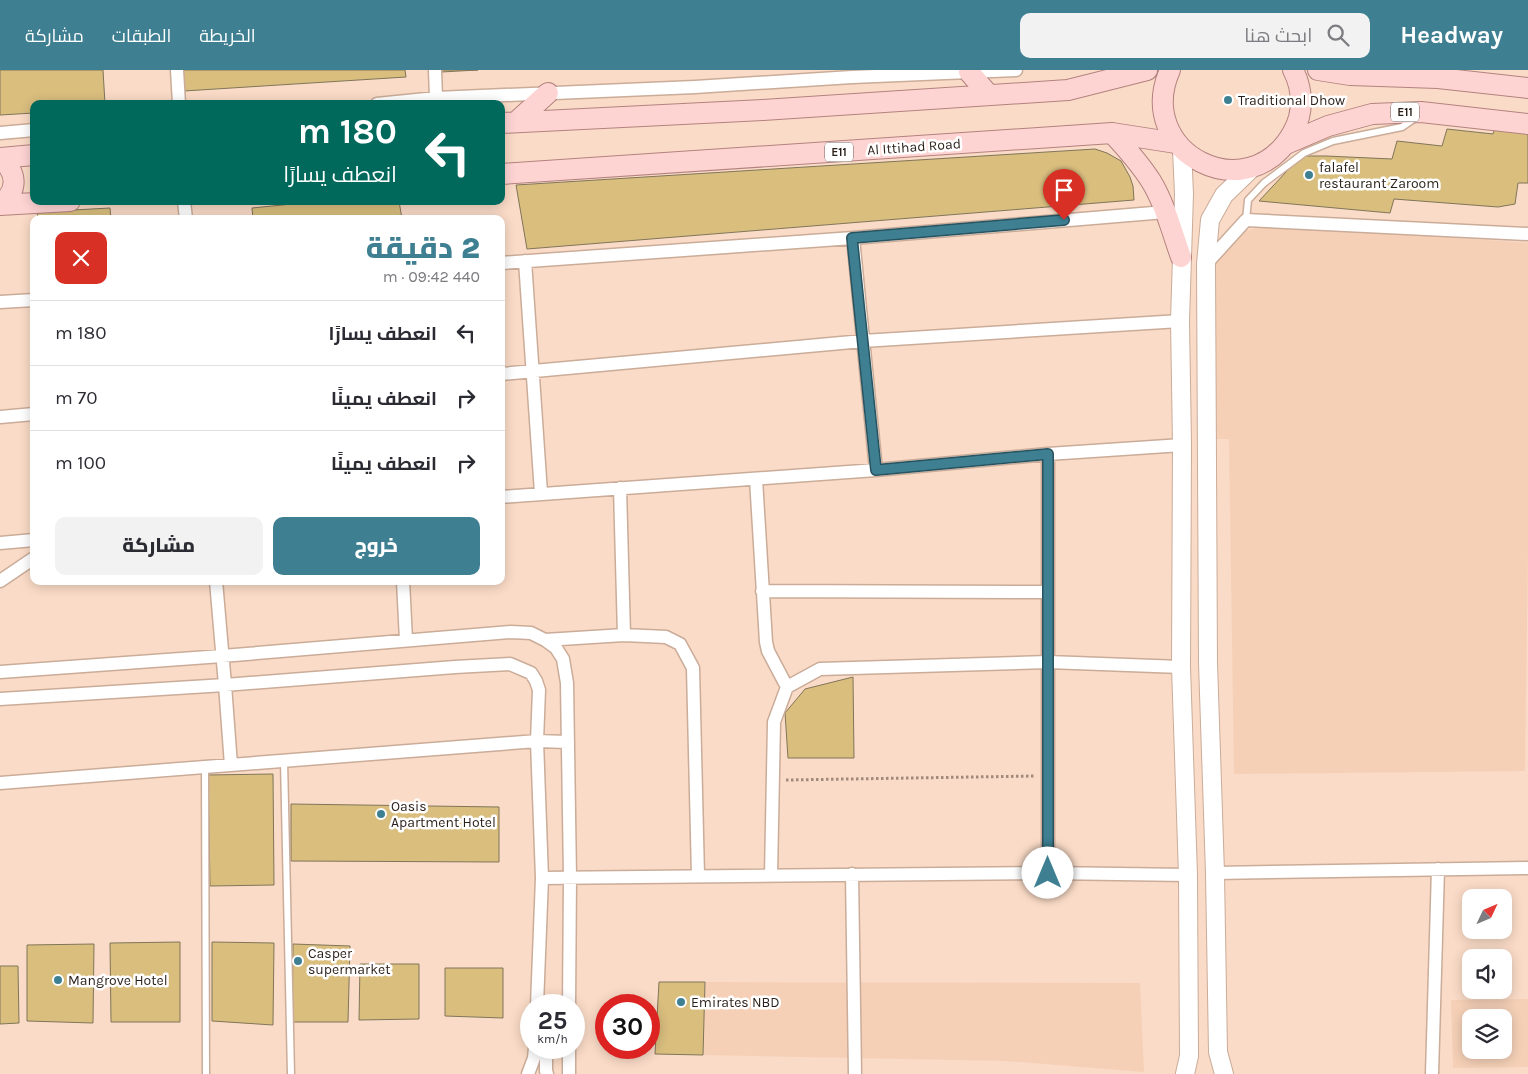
<!DOCTYPE html>
<html lang="ar">
<meta charset="utf-8">
<style>
body{margin:0;font-family:Karla,Cairo,sans-serif;background:#f2f2f3;color:#2b2b33;direction:rtl;height:100vh;display:flex;flex-direction:column;font-size:19px;white-space:nowrap}
*{box-sizing:border-box;margin:0}
p{font-size:16px;color:#7c7c81}
.icon{flex:none;width:28px;height:28px;fill:none;stroke:currentColor;stroke-width:2;stroke-linecap:round;stroke-linejoin:round}
.map{position:relative;flex:1;overflow:hidden;direction:ltr}
.panel{position:absolute;left:30px;top:145px;width:475px;height:370px;display:flex;flex-direction:column;background:#fff;border-radius:10px;box-shadow:0 2px 12px #0003;direction:rtl}
.panel>*{flex:none}
.top-card{position:absolute;left:30px;top:30px;width:475px;height:105px;border-radius:10px;box-shadow:0 2px 12px #0003;direction:rtl;background:#00695c;color:#fff;overflow:hidden}
.needle{width:32px;rotate:46deg}
.tools{position:absolute;left:1462px;top:819px;display:grid;gap:10px}
.tools a{display:grid;place-items:center;width:50px;height:50px;border-radius:10px;background:#fff;box-shadow:0 2px 12px #0003;font-size:25px}
.speed{position:absolute;left:520px;top:924px;display:flex;gap:10px;font-size:25px;font-weight:700;text-align:center}
.speed>*{display:grid;place-content:center;width:65px;height:65px;border-radius:50%;background:#fff;box-shadow:0 2px 12px #0003;line-height:1}
.speed small{font-size:12px;font-weight:400}
.speed .limit{border:8px solid #d22;background:#fff;color:#111}
.pin{position:absolute;display:grid;place-items:center;width:42px;height:42px;color:#fff;margin:-51px -21px;border-radius:50% 50% 50% 0;rotate:-45deg;box-shadow:0 0 5px #0007}
.pin .icon{rotate:45deg}
.me{position:absolute;width:55px;margin:-28px;rotate:0deg;stroke-linejoin:round;filter:drop-shadow(0 0 4px #0008)}
.turn{display:flex;align-items:center;gap:18px;height:105px;padding:0 25px;font-size:22px}
.turn .icon{width:65px;height:65px;stroke-width:2.5}
.turn b{display:block;font-size:35px;line-height:42px}
.round{display:grid;place-items:center;flex:none;width:52px;height:52px;border-radius:10px;background:#f2f2f3}
.overview{display:flex;align-items:center;justify-content:space-between;height:85px;padding:0 25px}
h1{font-size:30px;font-weight:800;line-height:38px;color:#3e7f92}
.button{display:flex;gap:10px;margin-top:auto;padding:10px 25px}
.button a{flex:1;height:58px;border-radius:10px;background:#3e7f92;color:#fff;font-size:20px;font-weight:800;line-height:58px;text-align:center}
.button a+a{background:#f2f2f3;color:#2b2b33}
ul{padding:0;list-style:none}
li{display:flex;align-items:center;gap:15px;height:65px;padding:0 25px;border-top:1px solid #e1e1e2}
li div{flex:1}
li b{display:block;font-size:19px}
li em{font-style:normal}
header{display:flex;align-items:center;gap:30px;box-sizing:border-box;height:70px;padding:0 25px;background:#3e7f92;color:#fff}
header strong{font-size:24px}
nav{display:flex;gap:28px;margin-inline-start:auto;font-size:18px}
.search{width:350px;height:45px;background:#f2f2f3;display:flex;align-items:center;gap:12px;box-sizing:border-box;padding:0 18px;border-radius:10px;color:#7c7c81;font-size:19px}
.map>svg:first-child{display:block}
.built{fill:#f5d0b7;fill-rule:evenodd}
.building{fill:#d9be7e;stroke:#817559}
.lines{fill:none;stroke-linecap:round;stroke-linejoin:round}
.lane-casing{stroke:#caac99;stroke-width:9}
.street-casing{stroke:#caac99;stroke-width:15}
.secondary-casing{stroke:#caac99;stroke-width:20}
.primary-casing{stroke:#b3827e;stroke-width:22}
.path{stroke:#a18a7c;stroke-width:3;stroke-dasharray:2.5 2.5;stroke-linecap:butt}
.lane{stroke:#fff;stroke-width:6}
.street{stroke:#fff;stroke-width:12}
.secondary{stroke:#fff;stroke-width:18}
.primary{stroke:#fed4d3;stroke-width:20}
.route-casing{stroke:#28535f;stroke-width:12}
.route{stroke:#3e7f92;stroke-width:9}
.poi-dot{fill:#3e7f92;stroke:#fff;stroke-width:2}
.labels{text-anchor:middle;dominant-baseline:central;stroke-width:5;stroke-linejoin:round;paint-order:stroke}
.shield{fill:#fff;stroke:#6a625d;stroke-width:1}
.shield-label{font-size:12px;font-weight:bold;fill:#2a1f18}
.poi-label{font-size:14px;fill:#2a1f18;stroke:#fff;text-anchor:start}
.street-label{font-size:14px;fill:#2a1f18;stroke:#fff}
</style>
<header>
<strong>Headway</strong>
<div class="search"><svg class="icon" aria-label="search" viewBox="0 0 24 24"><circle cx="10" cy="10" r="6"/><path d="M15 15l6 6"/></svg>ابحث هنا</div>
<nav><a>الخريطة</a><a>الطبقات</a><a>مشاركة</a></nav>
</header>
<div class="map">
<svg width="1528" height="1004" viewBox="0 0 1528 1004">
<rect width="100%" height="100%" fill="#fadbc7"/>
<path class="built" d="M 1272,155 L 1528,173 L 1528,478 L 1525,701 L 1234,704 L 1229,369 L 1212,369 L 1213,194 L 1244,161 Z
M 705,912 L 1140,913 L 1144,1002 L 1006,991 L 703,985 Z
M 1528,929 L 1528,997 L 1453,998 L 1451,930 ZM 1471,948 L 1504,948 L 1504,980 L 1471,980 Z"/>
<path class="building" d="M 0,0 L 103,0 L 105,34 L 34,34 L 34,43 L 0,45 Z
M 182,0 L 405,0 L 406,7 L 184,21 Z
M 441,0 L 478,0 L 441,2 Z
M 1496,54 L 1528,57 L 1528,113 L 1518,113 L 1515,134 L 1498,137 L 1394,129 L 1390,143 L 1259,131 L 1301,86 L 1326,86 L 1392,89 L 1397,71 L 1442,76 L 1447,59 L 1493,64 Z
M 1095,79 L 1107,83 L 1121,91 L 1130,107 L 1133,116 L 1134,130 L 527,179 L 516,115 Z
M 322,131 L 399,131 L 402,149 L 253,149 L 252,138 Z
M 110,138 L 111,149 L 38,149 L 37,142 Z
M 853,607 L 854,688 L 788,688 L 785,643 L 805,619 Z
M 273,704 L 274,815 L 210,816 L 208,705 Z
M 291,734 L 499,737 L 499,792 L 291,791 Z
M 180,872 L 180,952 L 111,952 L 110,873 Z
M 212,872 L 274,873 L 273,955 L 212,951 Z
M 94,874 L 93,953 L 27,951 L 27,875 Z
M 293,874 L 350,876 L 348,952 L 292,952 Z
M 360,894 L 419,894 L 419,949 L 359,950 Z
M 0,896 L 18,896 L 19,953 L 0,954 Z
M 445,898 L 503,898 L 503,948 L 445,946 Z
M 659,912 L 705,912 L 703,985 L 655,984 Z"/>
<g class="lines">
<g class="lane-casing">
<path id="lane" d="M 1246,150 L 1248,130 L 1264,113 L 1304,83 L 1333,71 L 1402,57 L 1415,48
M 284,691 L 291,1004
M 205,697 L 206,1004"/>
</g>
<g class="street-casing">
<path id="street" d="M 177,0 L 179,34
M 435,0 L 436,28
M 377,34 L 436,28 L 695,17 L 852,7 L 1016,0
M 0,63 L 34,60
M 184,131 L 186,149
M 853,168 L 876,400
M 525,191 L 541,423
M 501,193 L 853,168 L 1165,142
M 1206,194 L 1246,150 L 1528,164
M 0,232 L 34,230
M 501,304 L 863,271 L 1180,251
M 0,347 L 34,344
M 1048,384 L 1048,803
M 756,409 L 766,572 L 768,581 L 787,617
M 620,418 L 624,565
M 501,427 L 876,400 L 1048,384 L 1182,375
M 0,473 L 34,470
M 0,511 L 34,488
M 216,511 L 225,615 L 231,695
M 403,511 L 406,570
M 762,521 L 1048,522
M 545,570 L 624,565 L 666,567 L 680,574 L 693,598 L 698,806
M 0,602 L 222,586 L 511,562 L 531,563 L 545,570 L 556,578 L 563,589 L 567,613 L 570,808 L 569,935
M 0,629 L 225,615 L 455,597 L 510,594 L 531,603 L 536,611 L 539,620 L 537,671 L 542,808 L 537,935
M 0,713 L 537,671 L 567,672
M 1215,803 L 1528,798
M 852,804 L 855,1004
M 771,805 L 774,652 L 787,617 L 820,599 L 1048,592 L 1181,597
M 542,808 L 1048,803 L 1188,805
M 546,978 L 546,1001 L 547,1004
M 528,1004 L 534,988 L 535,978
M 569,1004 L 569,978
M 1432,1004 L 1438,799"/>
</g>
<g class="secondary-casing">
<path id="secondary" d="M 1182,79 L 1184,124 L 1180,251 L 1182,375 L 1181,597 L 1188,805 L 1189,986 L 1185,1004
M 1224,1004 L 1218,982 L 1215,803 L 1208,593 L 1206,194 L 1210,150 L 1224,125 L 1252,98"/>
</g>
<g class="primary-casing">
<path id="primary" d="M 1170,0 C 1133,83 1249,142 1293,62 C 1304,43 1303,19 1293,0
M 1318,0 L 1350,5 L 1438,8 L 1528,18
M 969,2 L 989,25
M 516,52 L 548,23
M 501,53 L 763,40 L 1068,20 L 1147,0
M 1112,63 C 1126,78 1140,94 1151,111 C 1165,134 1172,162 1181,187
M 1286,74 L 1328,56 L 1372,44 L 1421,42 L 1528,54
M 0,88 L 34,85
M 501,104 L 1112,63 L 1176,73
M 0,135 L 70,131
M 0,135 C 19,120 17,103 1,88"/>
</g>
<path class="path" d="M 786,710 L 1035,706"/>
<use href="#lane" class="lane"/>
<use href="#street" class="street"/>
<use href="#secondary" class="secondary"/>
<use href="#primary" class="primary"/>
</g>
<g class="lines">
<g class="route-casing">
<path id="route" d="M 1048,803 L 1048,384 L 876,400 L 852,168 L 1064,150"/>
</g>
<use href="#route" class="route"/>
</g>
<g class="poi-dot">
<circle cx="1228" cy="30" r="5"/>
<circle cx="1309" cy="105" r="5"/>
<circle cx="381" cy="744" r="5"/>
<circle cx="298" cy="891" r="5"/>
<circle cx="58" cy="910" r="5"/>
<circle cx="681" cy="932" r="5"/>
</g>
<g class="labels">
<g class="shield">
<rect x="1391" y="32.5" width="28" height="19" rx="4"/>
<rect x="825" y="72.5" width="28" height="19" rx="4"/>
</g>
<g class="shield-label">
<text x="1405" y="42">E11</text>
<text x="839" y="82">E11</text>
</g>
<g class="poi-label">
<text x="1238" y="30">Traditional Dhow</text>
<text x="1319" y="97">falafel<tspan x="1319" dy="16">restaurant Zaroom</tspan></text>
<text x="391" y="736">Oasis<tspan x="391" dy="16">Apartment Hotel</tspan></text>
<text x="308" y="883">Casper<tspan x="308" dy="16">supermarket</tspan></text>
<text x="68" y="910">Mangrove Hotel</text>
<text x="691" y="932">Emirates NBD</text>
</g>
<g class="street-label">
<text transform="translate(914 77) rotate(-4)">Al Ittihad Road</text>
</g>
</g>
</svg>
<div class="tools">
<a><svg class="needle" viewBox="-14 -14 28 28"><path d="M0-13l5 13h-10z" fill="#e53935"/><path d="M0 13l5-13h-10z" fill="#7c7c81"/></svg></a>
<a><svg class="icon" aria-label="sound" viewBox="0 0 24 24"><path d="M4 9h4l5-4v14l-5-4H4zM17 9q2 3 0 6"/></svg></a>
<a><svg class="icon" aria-label="layers" viewBox="0 0 24 24"><path d="M12 4l9 5-9 5-9-5zM3 14l9 5 9-5"/></svg></a>
</div>
<div class="speed"><div>25<small>km/h</small></div><div class="limit">30</div></div>
<div class="pin" style="left:1064px;top:150px;background:#d93025"><svg class="icon" aria-label="arrive" viewBox="0 0 24 24"><path d="M6 21V4h12l-3 4 3 4H6"/></svg></div>
<svg class="me" style="left:1048px;top:803px" viewBox="-20 -20 40 40"><circle r="19" fill="#fff"/><path d="M0-13L10 11 0 6-10 11z" fill="#3e7f92"/></svg>
<div class="top-card">
<div class="turn"><svg class="icon" aria-label="left" viewBox="0 0 24 24"><path d="M17 20v-9H6M10 6l-5 5 5 5"/></svg><div><b>180 m</b>انعطف يسارًا</div></div>
</div>
<section class="panel">
<div class="overview"><div><h1>2 دقيقة</h1><p>440 m · 09:42</p></div><a class="round" style="background:#d93025;color:#fff"><svg class="icon" aria-label="close" viewBox="0 0 24 24"><path d="M6 6l12 12M18 6L6 18"/></svg></a></div>
<ul>
<li><svg class="icon" aria-label="left" viewBox="0 0 24 24"><path d="M17 20v-9H6M10 6l-5 5 5 5"/></svg><div><b>انعطف يسارًا</b></div><em>180 m</em></li>
<li><svg class="icon" aria-label="right" viewBox="0 0 24 24"><path d="M7 20v-9h11M14 6l5 5-5 5"/></svg><div><b>انعطف يمينًا</b></div><em>70 m</em></li>
<li><svg class="icon" aria-label="right" viewBox="0 0 24 24"><path d="M7 20v-9h11M14 6l5 5-5 5"/></svg><div><b>انعطف يمينًا</b></div><em>100 m</em></li>
</ul>
<div class="button"><a>خروج</a><a>مشاركة</a></div>
</section>
</div>
